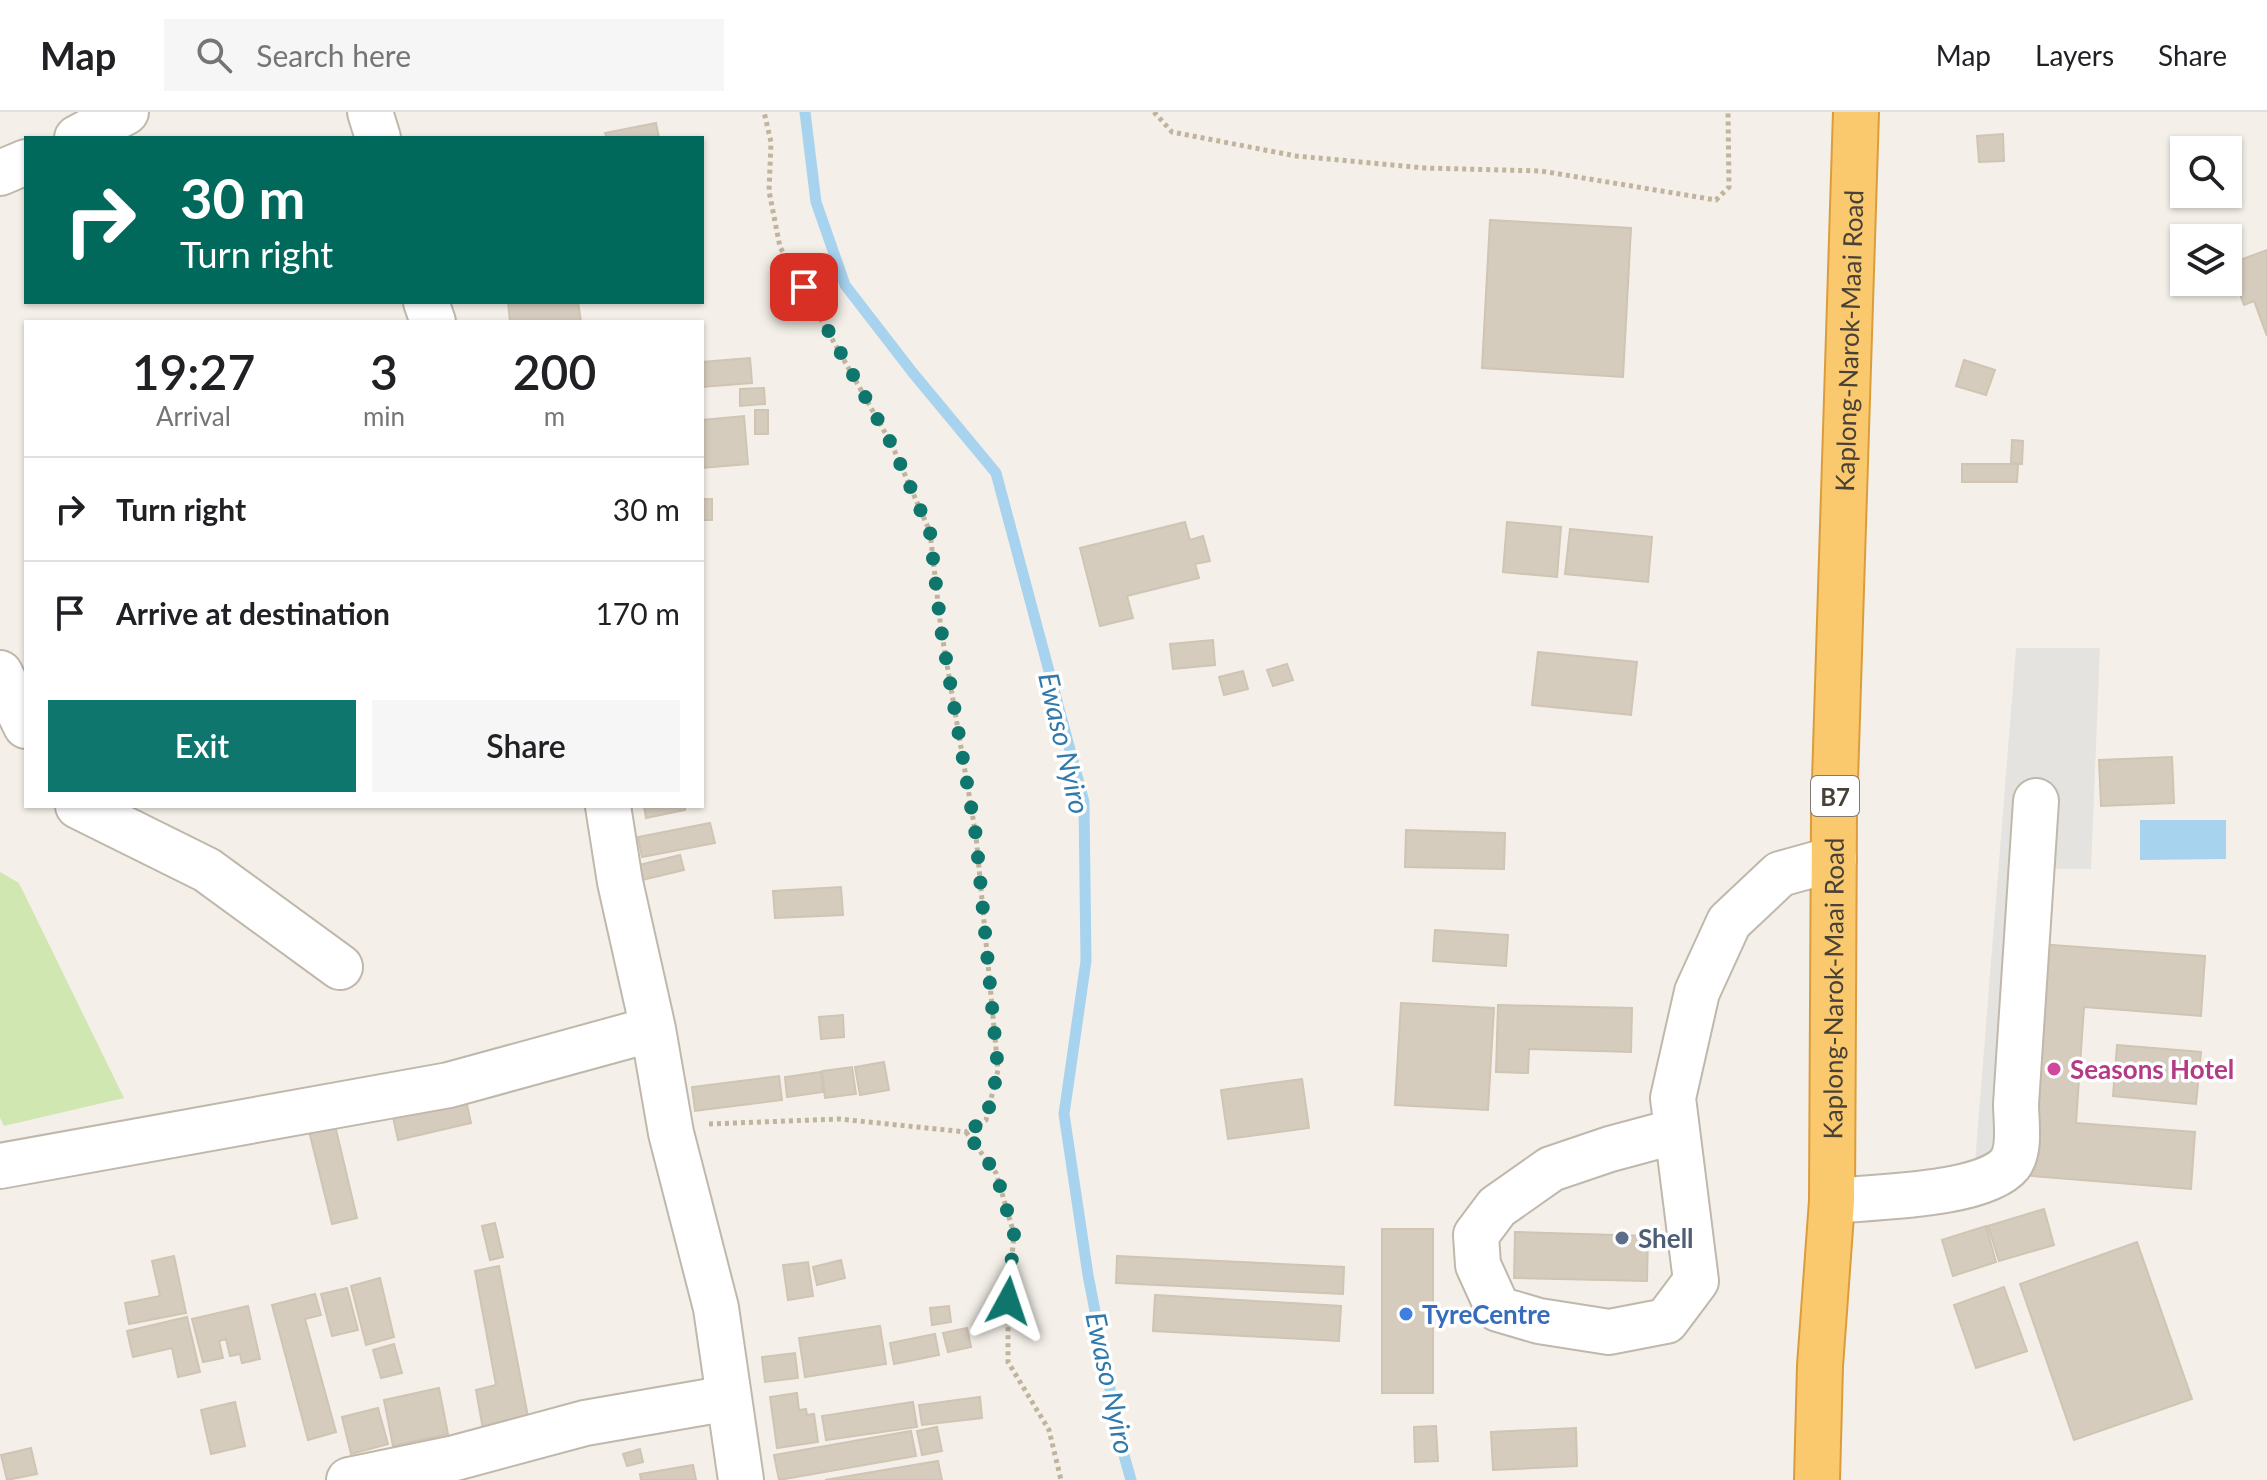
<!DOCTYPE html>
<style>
body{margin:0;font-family:Lato,sans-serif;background:#f6f6f6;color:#202124;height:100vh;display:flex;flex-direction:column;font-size:30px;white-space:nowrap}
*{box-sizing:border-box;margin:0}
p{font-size:26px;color:#757577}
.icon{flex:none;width:44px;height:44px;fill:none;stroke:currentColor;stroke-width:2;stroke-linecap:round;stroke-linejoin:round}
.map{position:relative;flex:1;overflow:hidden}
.drawer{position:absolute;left:24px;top:208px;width:680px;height:488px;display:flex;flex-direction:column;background:#fff;border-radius:0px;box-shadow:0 2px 6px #0004}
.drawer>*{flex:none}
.top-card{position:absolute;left:24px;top:24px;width:680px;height:168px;border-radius:0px;box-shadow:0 2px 6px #0004;background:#00695c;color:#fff;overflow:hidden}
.controls{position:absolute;left:2170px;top:24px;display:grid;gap:16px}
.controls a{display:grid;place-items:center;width:72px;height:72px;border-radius:0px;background:#fff;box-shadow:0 2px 6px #0004;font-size:40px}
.pin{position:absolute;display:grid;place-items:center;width:68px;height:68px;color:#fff;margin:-34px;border-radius:16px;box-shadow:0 4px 12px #0006}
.me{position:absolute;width:88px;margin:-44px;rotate:5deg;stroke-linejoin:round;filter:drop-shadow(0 0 6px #0008)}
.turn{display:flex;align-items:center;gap:28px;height:168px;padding:0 24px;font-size:36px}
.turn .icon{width:104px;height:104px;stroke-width:2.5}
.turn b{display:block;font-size:56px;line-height:68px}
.eta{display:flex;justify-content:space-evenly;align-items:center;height:136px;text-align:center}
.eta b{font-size:48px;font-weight:600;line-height:56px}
.primary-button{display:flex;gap:16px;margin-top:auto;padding:16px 24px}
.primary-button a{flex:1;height:92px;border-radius:0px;background:#0f766e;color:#fff;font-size:32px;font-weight:600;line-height:92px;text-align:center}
.primary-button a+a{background:#f6f6f6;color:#202124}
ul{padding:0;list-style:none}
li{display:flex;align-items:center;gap:24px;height:104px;padding:0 24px;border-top:2px solid #e0e0e0}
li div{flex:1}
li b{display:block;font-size:30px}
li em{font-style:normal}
header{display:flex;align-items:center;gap:48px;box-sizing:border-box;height:112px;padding:0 40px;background:#fff;border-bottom:2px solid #e0e0e0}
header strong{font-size:38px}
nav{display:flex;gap:44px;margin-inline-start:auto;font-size:28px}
.search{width:560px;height:72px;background:#f6f6f6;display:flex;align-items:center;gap:20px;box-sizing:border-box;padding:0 28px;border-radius:0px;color:#757577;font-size:30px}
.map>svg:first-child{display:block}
.green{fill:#d0e7b2}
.parking{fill:#e5e3e0}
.water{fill:#a7d3ef}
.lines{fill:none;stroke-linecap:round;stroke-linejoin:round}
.stream{stroke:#a7d3ef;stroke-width:11}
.building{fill:#d5ccbe;stroke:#d0c4b2;stroke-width:2}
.minor-casing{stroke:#bfb8ab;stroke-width:48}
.highway-casing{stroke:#db9d3c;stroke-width:48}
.path{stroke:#c1b49d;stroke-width:5;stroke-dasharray:4 4;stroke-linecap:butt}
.minor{stroke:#fff;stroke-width:44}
.highway{stroke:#fbc96d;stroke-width:44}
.route{stroke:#0f766e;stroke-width:14;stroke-dasharray:0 25.2}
.hotel-dot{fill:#d1479c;stroke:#fff;stroke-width:3}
.service-dot{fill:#5c6f8a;stroke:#fff;stroke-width:3}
.shop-dot{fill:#3f7fe0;stroke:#fff;stroke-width:3}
.labels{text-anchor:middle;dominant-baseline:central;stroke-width:7;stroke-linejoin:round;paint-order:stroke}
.shield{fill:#fff;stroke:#7f7a73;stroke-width:2}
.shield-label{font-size:24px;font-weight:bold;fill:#484137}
.street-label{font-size:26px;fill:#484137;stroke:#fff}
.hotel-label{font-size:26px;font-weight:bold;fill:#b23c85;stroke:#fff;text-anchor:start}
.service-label{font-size:26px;font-weight:bold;fill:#4e5e75;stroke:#fff;text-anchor:start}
.shop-label{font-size:26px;font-weight:bold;fill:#366cbe;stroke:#fff;text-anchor:start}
.water-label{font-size:28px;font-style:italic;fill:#3079aa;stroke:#fff}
</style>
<header>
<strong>Map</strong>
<div class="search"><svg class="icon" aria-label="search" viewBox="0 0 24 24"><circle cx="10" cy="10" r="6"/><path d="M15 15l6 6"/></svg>Search here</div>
<nav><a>Map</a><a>Layers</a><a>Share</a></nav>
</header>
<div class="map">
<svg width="2267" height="1368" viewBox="0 0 2267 1368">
<rect width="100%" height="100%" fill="#f4f0e9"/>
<path class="green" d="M 0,760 L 19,771 L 124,986 L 4,1014 L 0,1006 Z"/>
<path class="parking" d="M 2016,536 L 2100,536 L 2091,757 L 2048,757 L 2037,1033 L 1974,1063 Z"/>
<path class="water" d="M 2140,708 L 2226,708 L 2226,747 L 2140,748 Z"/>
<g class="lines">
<path class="stream" d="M 805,0 L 816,90 L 845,173 L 913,261 L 996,361 L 1084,690 L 1086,849 L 1064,1002 L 1088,1163 L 1120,1329 L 1131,1368"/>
</g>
<path class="building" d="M 656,11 L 659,26 L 607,26 L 605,21 Z
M 2003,22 L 2004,49 L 1979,50 L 1977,24 Z
M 1490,108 L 1631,116 L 1623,265 L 1482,256 Z
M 2267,138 L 2267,224 L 2254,189 L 2244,193 L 2229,152 Z
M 508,190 L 578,190 L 581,210 L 510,210 Z
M 750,246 L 752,271 L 702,275 L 702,250 Z
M 1964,248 L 1995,258 L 1986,283 L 1956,274 Z
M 764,276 L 765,292 L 740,294 L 740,277 Z
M 755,298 L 768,298 L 768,322 L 755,322 Z
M 744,304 L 748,352 L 702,356 L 702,308 Z
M 2012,328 L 2023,329 L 2022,352 L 2011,351 Z
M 1962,352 L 2018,352 L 2017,370 L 1962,370 Z
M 702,387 L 712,387 L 712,408 L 702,408 Z
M 1185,410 L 1190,428 L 1203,424 L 1210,449 L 1195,452 L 1199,466 L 1127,484 L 1133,506 L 1100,514 L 1080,436 Z
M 1507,410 L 1561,415 L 1557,465 L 1503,460 Z
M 1570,417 L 1652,425 L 1648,470 L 1565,462 Z
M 1213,528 L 1215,553 L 1173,557 L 1170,532 Z
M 1538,540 L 1637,550 L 1631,603 L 1532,593 Z
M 1287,552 L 1293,568 L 1273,574 L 1267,558 Z
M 1243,559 L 1248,577 L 1224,583 L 1219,565 Z
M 2172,645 L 2174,691 L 2101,694 L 2099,648 Z
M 644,694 L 685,694 L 685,698 L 646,706 Z
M 710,711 L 715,731 L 642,745 L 638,725 Z
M 1406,718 L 1505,721 L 1504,757 L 1405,755 Z
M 680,743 L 684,758 L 642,768 L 639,753 Z
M 841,775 L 843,803 L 775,806 L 773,779 Z
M 1435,818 L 1508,823 L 1506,854 L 1433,849 Z
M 2038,832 L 2205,844 L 2201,904 L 2084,895 L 2076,1011 L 2195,1020 L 2191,1077 L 2021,1063 Z
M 1401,891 L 1494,896 L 1488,998 L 1395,993 Z
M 1498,893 L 1632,896 L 1631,940 L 1529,937 L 1528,961 L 1496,960 Z
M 843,903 L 844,925 L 821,927 L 819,905 Z
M 2117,933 L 2201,940 L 2196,992 L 2113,984 Z
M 884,950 L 889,978 L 860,983 L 855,955 Z
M 852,955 L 856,982 L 825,986 L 822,959 Z
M 821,960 L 823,980 L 787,985 L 785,965 Z
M 779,964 L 782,988 L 695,999 L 692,975 Z
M 1302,967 L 1309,1016 L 1228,1027 L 1221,978 Z
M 466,988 L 471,1011 L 398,1028 L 393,1005 Z
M 334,1009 L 357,1106 L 332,1112 L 308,1015 Z
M 2044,1097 L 2054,1133 L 1999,1149 L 1988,1114 Z
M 495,1111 L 503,1145 L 490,1148 L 482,1114 Z
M 1986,1114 L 1996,1150 L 1953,1164 L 1942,1128 Z
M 1382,1117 L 1433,1117 L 1433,1281 L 1382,1281 Z
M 1515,1120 L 1648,1124 L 1647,1169 L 1514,1166 Z
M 2137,1130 L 2192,1287 L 2074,1328 L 2020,1172 Z
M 174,1144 L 186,1201 L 129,1212 L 125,1191 L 160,1184 L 152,1149 Z
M 1117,1144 L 1344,1155 L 1343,1182 L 1116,1171 Z
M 841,1148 L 845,1166 L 817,1173 L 813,1155 Z
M 808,1150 L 813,1184 L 788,1188 L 783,1153 Z
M 499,1154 L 530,1315 L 484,1323 L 476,1278 L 496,1273 L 475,1159 Z
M 380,1166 L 394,1225 L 366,1233 L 351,1174 Z
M 2004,1175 L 2027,1239 L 1976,1256 L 1954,1193 Z
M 347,1176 L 358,1218 L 332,1224 L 321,1182 Z
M 315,1182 L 321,1203 L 305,1207 L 336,1320 L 308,1328 L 272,1193 Z
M 1155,1183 L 1341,1194 L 1339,1229 L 1153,1219 Z
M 248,1194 L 260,1247 L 242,1251 L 240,1242 L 230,1244 L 226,1227 L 219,1229 L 223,1246 L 203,1250 L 192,1207 Z
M 949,1194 L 951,1210 L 932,1213 L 930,1196 Z
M 187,1205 L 200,1260 L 178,1265 L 172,1236 L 133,1245 L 127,1219 Z
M 880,1214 L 886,1252 L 805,1265 L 799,1226 Z
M 967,1216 L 971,1235 L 948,1240 L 943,1221 Z
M 935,1222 L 939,1243 L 894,1252 L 890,1231 Z
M 394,1232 L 402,1261 L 381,1266 L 373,1238 Z
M 795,1241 L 798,1266 L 765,1270 L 762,1245 Z
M 439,1276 L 448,1322 L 393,1334 L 384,1288 Z
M 797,1281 L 799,1298 L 806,1297 L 807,1303 L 814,1302 L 818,1330 L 777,1336 L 770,1285 Z
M 980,1285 L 982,1306 L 922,1313 L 919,1293 Z
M 235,1290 L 245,1334 L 211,1342 L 201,1298 Z
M 913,1290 L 917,1315 L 826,1328 L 822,1304 Z
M 378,1296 L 388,1332 L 351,1342 L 342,1305 Z
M 1436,1314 L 1438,1349 L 1415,1350 L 1414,1315 Z
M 937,1315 L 942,1339 L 922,1343 L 917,1319 Z
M 1576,1316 L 1577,1354 L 1493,1358 L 1491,1320 Z
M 911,1319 L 916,1344 L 779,1368 L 774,1343 Z
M 31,1336 L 37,1362 L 7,1368 L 1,1343 Z
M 640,1337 L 643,1350 L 627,1354 L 623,1342 Z
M 938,1349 L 942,1368 L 825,1368 Z
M 693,1353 L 696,1368 L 641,1368 L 640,1362 Z"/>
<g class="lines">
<g class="minor-casing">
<path id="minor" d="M 370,0 L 378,26
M 77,26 L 126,0
M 0,61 L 26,50
M 426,190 L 433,210
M 0,561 L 26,614
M 78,694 L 207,758 L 340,855
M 608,694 L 620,770 L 653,917 L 671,1021 L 716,1196 L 741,1368
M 1677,1019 L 1610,1037 L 1551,1057 L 1497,1095 L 1476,1123 L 1478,1153 L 1498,1197 L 1539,1209 L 1609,1220 L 1666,1209 L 1696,1169 L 1673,986 L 1697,880 L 1729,810 L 1780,762 L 1834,747
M 0,1054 L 449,973 L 653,917
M 1832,1089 C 1872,1085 1984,1084 2010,1052 C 2021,1037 2016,1010 2016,992 L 2036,689
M 349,1368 L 455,1346 L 585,1311 L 729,1286"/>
</g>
<g class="highway-casing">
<g id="highway">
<path id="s1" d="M 1817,1368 L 1820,1254 L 1832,1089 L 1834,700 L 1856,0"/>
</g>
</g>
<path class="path" d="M 1154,0 L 1172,20 L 1296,44 L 1425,56 L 1541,59 L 1716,88 L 1729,75 L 1728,0
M 709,1012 L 839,1007 L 966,1020 L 986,1008 L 998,958 L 976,724 L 941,517 L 930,420 L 892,333 L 780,135 L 769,79 L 771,30 L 764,0
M 966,1020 L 996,1061 L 1014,1122 L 1008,1189 L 1008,1250 L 1049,1318 L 1061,1368"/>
<use href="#minor" class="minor"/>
<use href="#highway" class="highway"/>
</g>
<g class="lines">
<path class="route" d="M 804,175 L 892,333 L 930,420 L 941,517 L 976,724 L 998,958 L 986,1008 L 966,1020 L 996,1061 L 1014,1122 L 1008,1189"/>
</g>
<circle class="hotel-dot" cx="2054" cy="957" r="8"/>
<circle class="service-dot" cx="1622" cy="1126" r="8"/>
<circle class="shop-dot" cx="1406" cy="1202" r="8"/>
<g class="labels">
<rect class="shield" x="1811" y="664" width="48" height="40" rx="6"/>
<g class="shield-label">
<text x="1835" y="684">B7</text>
</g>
<g class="street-label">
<text stroke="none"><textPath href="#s1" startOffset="1140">Kaplong-Narok-Maai Road</textPath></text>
<text stroke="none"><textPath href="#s1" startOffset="492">Kaplong-Narok-Maai Road</textPath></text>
</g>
<g class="hotel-label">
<text x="2070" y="957">Seasons Hotel</text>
</g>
<g class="service-label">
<text x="1638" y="1126">Shell</text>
</g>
<g class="shop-label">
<text x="1422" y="1202">TyreCentre</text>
</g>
<g class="water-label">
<text transform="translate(1065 631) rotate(77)">Ewaso Nyiro</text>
<text transform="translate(1111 1271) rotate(78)">Ewaso Nyiro</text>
</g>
</g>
</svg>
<div class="controls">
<a><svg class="icon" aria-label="search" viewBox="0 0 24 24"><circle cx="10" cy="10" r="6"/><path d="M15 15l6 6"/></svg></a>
<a><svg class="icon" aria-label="layers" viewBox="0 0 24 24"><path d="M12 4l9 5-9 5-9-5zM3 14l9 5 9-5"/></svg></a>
</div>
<div class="pin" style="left:804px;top:175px;background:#d93025"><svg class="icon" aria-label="arrive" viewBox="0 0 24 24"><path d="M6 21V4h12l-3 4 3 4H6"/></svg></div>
<svg class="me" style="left:1008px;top:1189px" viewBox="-20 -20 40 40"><path d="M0-17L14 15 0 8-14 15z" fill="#0f766e" stroke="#fff" stroke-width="4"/></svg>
<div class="top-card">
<div class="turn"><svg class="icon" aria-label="right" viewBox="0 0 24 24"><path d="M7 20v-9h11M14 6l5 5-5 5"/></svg><div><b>30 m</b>Turn right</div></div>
</div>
<section class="drawer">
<div class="eta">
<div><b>19:27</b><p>Arrival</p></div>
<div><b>3</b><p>min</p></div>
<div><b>200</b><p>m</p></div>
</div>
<ul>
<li><svg class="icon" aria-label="right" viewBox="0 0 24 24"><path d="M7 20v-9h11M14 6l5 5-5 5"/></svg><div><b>Turn right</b></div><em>30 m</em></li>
<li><svg class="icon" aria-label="arrive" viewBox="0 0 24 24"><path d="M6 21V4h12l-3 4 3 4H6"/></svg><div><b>Arrive at destination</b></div><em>170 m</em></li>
</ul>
<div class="primary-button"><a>Exit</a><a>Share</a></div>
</section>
</div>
